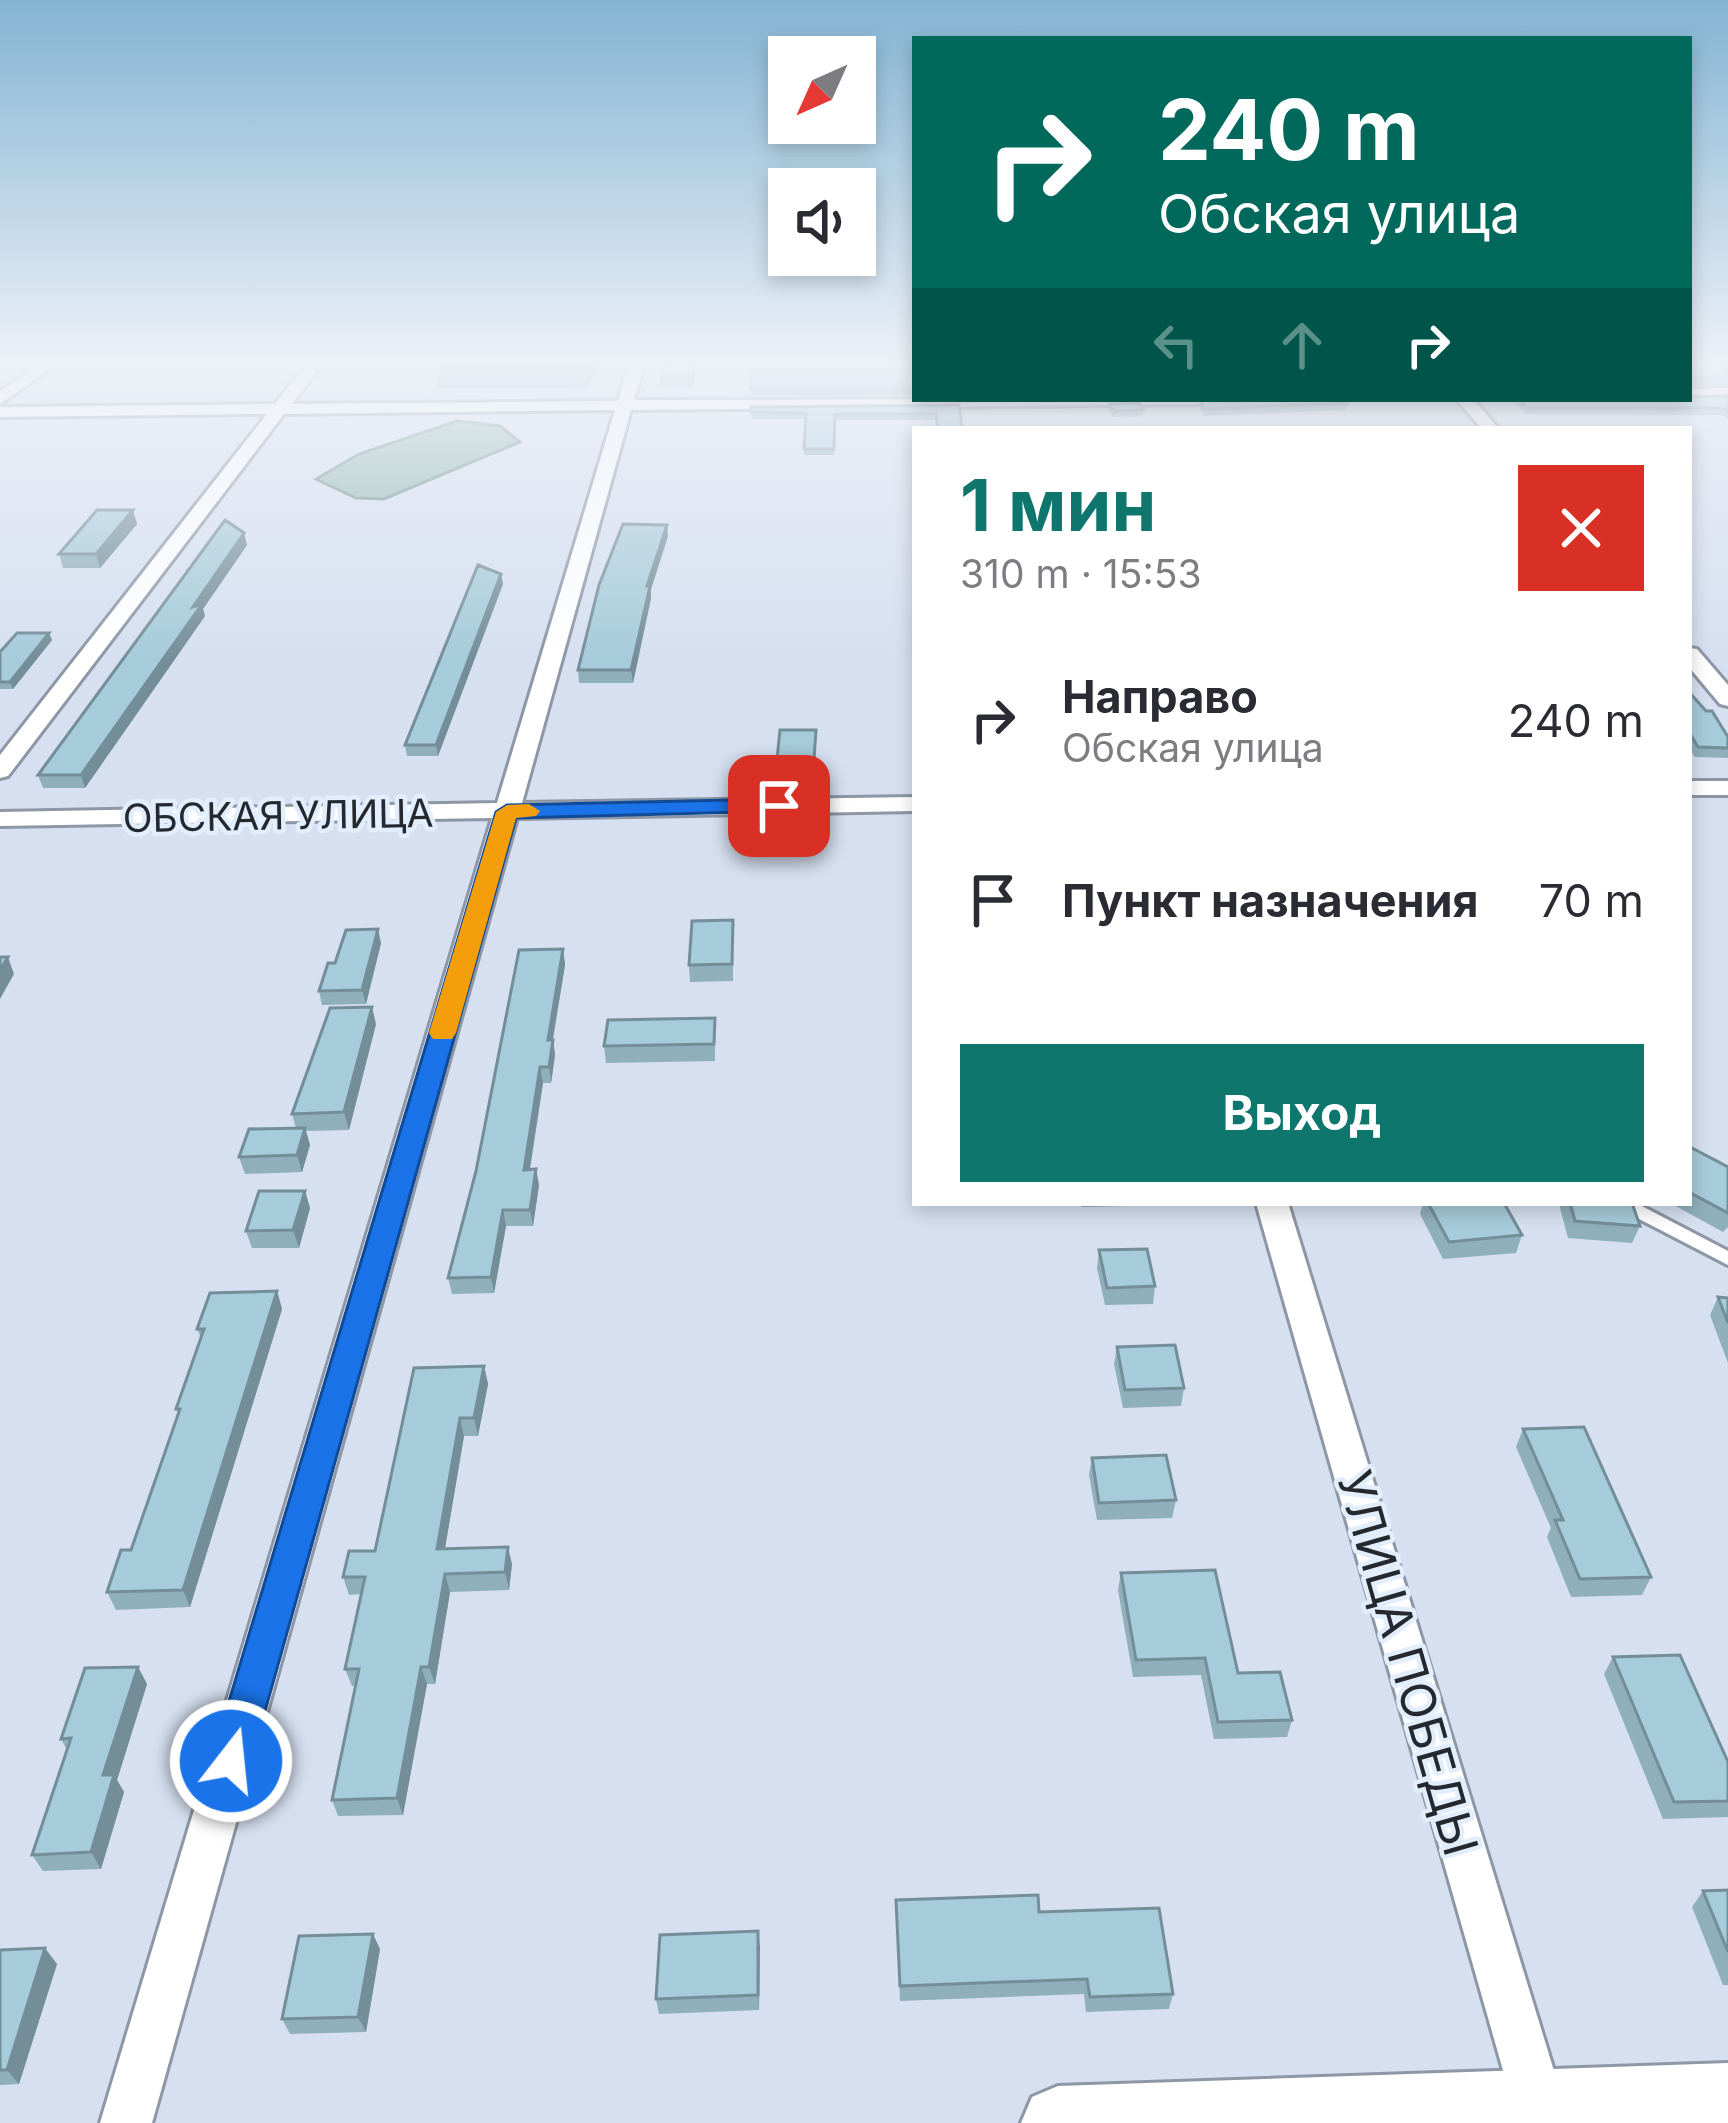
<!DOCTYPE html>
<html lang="ru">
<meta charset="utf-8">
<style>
body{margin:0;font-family:Inter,sans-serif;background:#f2f2f3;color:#2b2b33;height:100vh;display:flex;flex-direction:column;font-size:45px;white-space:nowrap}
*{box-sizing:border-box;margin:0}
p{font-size:39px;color:#7c7c81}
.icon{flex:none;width:66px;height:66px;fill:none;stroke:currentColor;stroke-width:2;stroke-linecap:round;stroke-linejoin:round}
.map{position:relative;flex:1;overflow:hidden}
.details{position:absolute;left:912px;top:426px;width:780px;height:780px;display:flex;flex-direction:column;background:#fff;border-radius:0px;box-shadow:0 6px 18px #0003}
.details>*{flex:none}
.banner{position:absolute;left:912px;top:36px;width:780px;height:366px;border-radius:0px;box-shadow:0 6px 18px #0003;background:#00695c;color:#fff;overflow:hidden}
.needle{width:78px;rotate:225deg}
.tools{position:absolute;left:768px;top:36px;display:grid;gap:24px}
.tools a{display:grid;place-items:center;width:108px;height:108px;border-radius:0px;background:#fff;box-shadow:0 6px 18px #0003;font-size:60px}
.pin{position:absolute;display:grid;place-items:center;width:102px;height:102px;color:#fff;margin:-51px;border-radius:24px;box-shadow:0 6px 18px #0006}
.me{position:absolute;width:132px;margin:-66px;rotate:16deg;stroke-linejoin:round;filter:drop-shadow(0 0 9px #0008)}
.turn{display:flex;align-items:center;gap:42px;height:252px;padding:0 48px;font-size:54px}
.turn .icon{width:156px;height:156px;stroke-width:2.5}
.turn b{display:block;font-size:84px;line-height:102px}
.lanes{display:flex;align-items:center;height:114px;padding:0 48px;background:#0003;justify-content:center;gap:60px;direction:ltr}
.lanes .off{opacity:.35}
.round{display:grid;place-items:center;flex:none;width:126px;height:126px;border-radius:0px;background:#f2f2f3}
.overview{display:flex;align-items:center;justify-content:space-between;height:204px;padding:0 48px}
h1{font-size:72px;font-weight:700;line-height:90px;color:#0f766e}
.cta{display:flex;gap:24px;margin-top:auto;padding:24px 48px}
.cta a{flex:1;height:138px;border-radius:0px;background:#0f766e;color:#fff;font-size:48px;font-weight:700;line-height:138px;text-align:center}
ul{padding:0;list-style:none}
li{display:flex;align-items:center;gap:36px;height:180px;padding:0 48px}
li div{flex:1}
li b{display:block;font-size:45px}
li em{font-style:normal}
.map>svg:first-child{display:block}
.water{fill:#8cb5b1;stroke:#6d8b8a;stroke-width:3}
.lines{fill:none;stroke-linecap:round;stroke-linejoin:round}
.lane-casing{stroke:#8d97a5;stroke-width:6}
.street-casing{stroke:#8d97a5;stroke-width:6}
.secondary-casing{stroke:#8d97a5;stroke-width:6}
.lane{fill:#fff;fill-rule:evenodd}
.street{fill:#fff;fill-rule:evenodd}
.secondary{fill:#fff;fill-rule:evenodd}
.wall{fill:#8fafbb}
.shaded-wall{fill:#748e99}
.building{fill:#a6cbda;stroke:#748e99;stroke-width:3}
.route{fill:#1a73e8;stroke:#114b97;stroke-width:3}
.slow{fill:#f59e0b}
.labels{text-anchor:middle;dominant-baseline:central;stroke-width:9;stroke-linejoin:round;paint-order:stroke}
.street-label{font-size:39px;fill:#25292f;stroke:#e3eefd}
.near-street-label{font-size:48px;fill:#25292f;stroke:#e3eefd}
</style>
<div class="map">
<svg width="1728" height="2123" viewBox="0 0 1728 2123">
<rect width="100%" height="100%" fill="#d6e0f0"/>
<path class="water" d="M 457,421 L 500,426 L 520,442 L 384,499 L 356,498 L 316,479 L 359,454 Z"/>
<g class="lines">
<g class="lane-casing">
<path id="lane" d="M 1614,1203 L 1636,1203 L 1728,1251 L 1728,1265 L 1616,1207 Z"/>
</g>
<g class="street-casing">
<path id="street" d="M 40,363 L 58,363 L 0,404 L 0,392 Z
M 307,363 L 323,363 L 292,404 L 618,401 L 629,363 L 645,363 L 634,400 L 1234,399 L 1226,404 L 631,410 L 522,803 L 915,797 L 915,811 L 517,818 L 152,2123 L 100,2123 L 492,818 L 0,826 L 0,812 L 497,803 L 615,410 L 284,414 L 8,776 L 0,778 L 0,755 L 267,414 L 0,417 L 0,407 L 275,404 Z
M 1728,388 L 1728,398 L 1689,399 L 1689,389 Z
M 1456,399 L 1473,399 L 1499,429 L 1482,429 Z
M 1689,648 L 1697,649 L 1728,685 L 1728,706 L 1720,704 L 1689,667 Z
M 1689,781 L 1728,781 L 1728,795 L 1689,795 Z
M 1256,1203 L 1288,1203 L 1570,2123 L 1518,2123 Z"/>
</g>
<g class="secondary-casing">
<path id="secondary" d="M 1728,2063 L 1728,2123 L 1021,2123 L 1032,2097 L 1058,2086 Z"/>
</g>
<use href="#lane" class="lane"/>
<use href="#street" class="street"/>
<use href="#secondary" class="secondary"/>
</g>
<path class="wall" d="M 435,363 L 598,363 L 588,389 L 439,388 Z
M 697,363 L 693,387 L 662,388 L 661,379 Z
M 1689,363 L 1728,363 L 1728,385 L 1689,385 Z
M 915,368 L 915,395 L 751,395 L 751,370 Z
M 1728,396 L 1728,419 L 1722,415 L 1525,414 L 1512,399 L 1689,399 Z
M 1229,400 L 1347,403 L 1346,410 L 1204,416 L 1199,409 L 1200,401 Z
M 1110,404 L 1144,410 L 1143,416 L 1113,417 L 1109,410 Z
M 959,405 L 936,420 L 835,420 L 834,455 L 804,455 L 806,419 L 752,419 L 751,407 Z
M 133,510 L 137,524 L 100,568 L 63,568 L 59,554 Z
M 668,536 L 651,589 L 651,598 L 633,683 L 579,683 L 578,670 Z
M 247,545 L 203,609 L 205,616 L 85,788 L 43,788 L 38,775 Z
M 501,574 L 503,584 L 438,756 L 407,756 L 405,745 Z
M 52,640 L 13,689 L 0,689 L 0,652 Z
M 1689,692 L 1728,737 L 1728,758 L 1695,757 L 1689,748 Z
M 816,730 L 815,775 L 778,775 L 777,759 Z
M 733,920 L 733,981 L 690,982 L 689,965 Z
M 381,943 L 366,1004 L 322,1005 L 319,991 L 335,963 Z
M 563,949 L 565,965 L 553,1040 L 555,1055 L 551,1083 L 543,1083 L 530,1170 L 536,1169 L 539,1185 L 533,1226 L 506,1226 L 494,1293 L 452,1294 L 448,1278 Z
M 715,1018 L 715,1061 L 606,1063 L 604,1046 Z
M 376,1024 L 349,1130 L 306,1131 L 310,1145 L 302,1172 L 245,1174 L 239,1157 L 296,1128 L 292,1114 Z
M 1689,1151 L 1728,1167 L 1728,1227 L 1723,1232 L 1670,1203 L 1689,1203 Z
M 305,1191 L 310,1208 L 299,1248 L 252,1248 L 246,1231 Z
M 1081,1203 L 1127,1203 L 1127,1206 L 1082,1207 Z
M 1423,1203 L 1504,1203 L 1522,1235 L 1516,1253 L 1443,1259 L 1420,1214 Z
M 1561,1203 L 1632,1203 L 1640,1226 L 1632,1243 L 1568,1238 L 1560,1208 Z
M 1099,1250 L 1155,1286 L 1153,1304 L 1105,1305 L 1097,1268 Z
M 277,1291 L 282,1309 L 190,1607 L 116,1610 L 107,1592 L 131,1550 L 178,1414 L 176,1409 L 201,1338 L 197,1329 Z
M 1718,1297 L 1728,1298 L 1728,1363 L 1710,1315 Z
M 1117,1347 L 1184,1388 L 1181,1406 L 1123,1408 L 1114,1364 Z
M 484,1366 L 488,1384 L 478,1436 L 464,1436 L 445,1548 L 512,1564 L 509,1590 L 450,1592 L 435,1684 L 427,1684 L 403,1815 L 338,1816 L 332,1800 L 355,1686 L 352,1686 L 345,1669 L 361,1594 L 349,1595 L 343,1577 L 375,1551 Z
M 1523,1429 L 1651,1577 L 1642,1595 L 1571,1597 L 1547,1537 L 1551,1528 L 1516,1447 Z
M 1092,1458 L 1176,1500 L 1172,1518 L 1097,1520 L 1089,1475 Z
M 1121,1573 L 1292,1720 L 1287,1737 L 1214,1739 L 1201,1675 L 1133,1677 L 1118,1590 Z
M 1613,1657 L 1728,1762 L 1728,1817 L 1663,1819 L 1604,1674 Z
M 138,1667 L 147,1684 L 117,1780 L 124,1792 L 101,1869 L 43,1871 L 32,1855 L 67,1750 L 61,1739 Z
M 1728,1890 L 1728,1985 L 1723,1985 L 1692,1907 L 1703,1891 Z
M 896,1900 L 1039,1912 L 1173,1994 L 1169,2009 L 1086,2012 L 1084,1994 L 900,2001 Z
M 758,1931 L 759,2010 L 659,2014 L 656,1999 Z
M 380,1949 L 366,2032 L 290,2034 L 282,2019 Z
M 0,1950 L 57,1964 L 19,2084 L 0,2085 Z"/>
<path class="shaded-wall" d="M 585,363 L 598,363 L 588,389 Z
M 133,510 L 137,524 L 100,568 L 96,554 Z
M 667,525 L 668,536 L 651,589 L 651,598 L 633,683 L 631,670 L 647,586 Z
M 244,533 L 247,545 L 203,609 L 205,616 L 85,788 L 81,775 Z
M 501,574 L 503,584 L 438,756 L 436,745 Z
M 49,633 L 52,640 L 13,689 L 10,682 Z
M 378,929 L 381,943 L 366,1004 L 362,990 Z
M 563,949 L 565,965 L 550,1055 L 548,1040 Z
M 8,957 L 14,974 L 0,999 L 0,970 Z
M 372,1007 L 376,1024 L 349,1130 L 344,1112 Z
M 553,1040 L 555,1055 L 551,1083 L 549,1067 Z
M 540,1067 L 543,1083 L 527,1186 L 524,1170 Z
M 305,1128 L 310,1145 L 302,1172 L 297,1155 Z
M 536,1169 L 539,1185 L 533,1226 L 530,1210 Z
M 305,1191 L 310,1208 L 299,1248 L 293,1230 Z
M 503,1210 L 506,1226 L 494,1293 L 491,1277 Z
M 277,1291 L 282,1309 L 190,1607 L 183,1590 Z
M 484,1366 L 488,1384 L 478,1436 L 474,1418 Z
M 460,1418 L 464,1436 L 442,1566 L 437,1549 Z
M 508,1547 L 512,1564 L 509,1590 L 505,1572 Z
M 445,1574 L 450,1592 L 435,1684 L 429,1667 Z
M 138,1667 L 147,1684 L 117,1780 L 124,1792 L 101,1869 L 91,1852 L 103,1775 Z
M 421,1667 L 427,1684 L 403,1815 L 397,1798 Z
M 758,1931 L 760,1947 L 759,2010 L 758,1995 Z
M 373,1934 L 380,1949 L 366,2032 L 358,2017 Z
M 45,1948 L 57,1964 L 19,2084 L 7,2070 Z"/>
<path class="building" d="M 665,363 L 695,363 L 692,378 L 661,379 Z
M 1689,363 L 1728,363 L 1728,379 L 1691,379 L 1689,384 Z
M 915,368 L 915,389 L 751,389 L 751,370 Z
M 1689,395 L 1691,397 L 1728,396 L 1728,412 L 1724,408 L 1527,408 L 1519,399 L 1689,399 Z
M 1231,399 L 1345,399 L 1347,403 L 1204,409 L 1200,401 Z
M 1140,403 L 1144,410 L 1114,411 L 1110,404 Z
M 959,405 L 962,429 L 938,429 L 936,414 L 835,414 L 834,449 L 804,449 L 806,413 L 751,412 L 751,407 Z
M 97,510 L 133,510 L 96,554 L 59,554 Z
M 225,520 L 244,533 L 193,607 L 202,604 L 81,775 L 38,775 Z
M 623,524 L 667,525 L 647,586 L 650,586 L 631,670 L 578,670 L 599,585 Z
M 478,565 L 501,574 L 436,745 L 405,745 Z
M 17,633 L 49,633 L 10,682 L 0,682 L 0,652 Z
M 1689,692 L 1706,711 L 1712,711 L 1728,737 L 1728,748 L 1698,747 L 1689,732 Z
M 780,730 L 816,730 L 814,759 L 777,759 Z
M 733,920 L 732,964 L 689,965 L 692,921 Z
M 378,929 L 362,990 L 319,991 L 328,963 L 335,963 L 346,930 Z
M 563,949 L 548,1040 L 553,1040 L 549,1067 L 540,1067 L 524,1170 L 536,1169 L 530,1210 L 503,1210 L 491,1277 L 448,1278 L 476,1171 L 519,950 Z
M 0,957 L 8,957 L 0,970 Z
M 372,1007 L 344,1112 L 292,1114 L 330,1008 Z
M 715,1018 L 714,1044 L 604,1046 L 608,1020 Z
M 305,1128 L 297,1155 L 239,1157 L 249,1129 Z
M 1692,1148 L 1728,1167 L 1728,1213 L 1689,1192 L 1689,1151 Z
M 259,1191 L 305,1191 L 293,1230 L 246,1231 Z
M 1428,1203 L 1504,1203 L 1522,1235 L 1449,1242 Z
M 1570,1203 L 1632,1203 L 1640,1226 L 1575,1221 Z
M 1147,1249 L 1155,1286 L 1107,1288 L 1099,1250 Z
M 277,1291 L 183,1590 L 107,1592 L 121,1550 L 131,1550 L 180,1409 L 176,1409 L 204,1329 L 197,1329 L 210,1293 Z
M 1718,1297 L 1728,1298 L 1728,1323 Z
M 1175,1345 L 1184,1388 L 1125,1390 L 1117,1347 Z
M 484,1366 L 474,1418 L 460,1418 L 437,1549 L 508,1547 L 505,1572 L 445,1574 L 429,1667 L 421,1667 L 397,1798 L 332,1800 L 359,1669 L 345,1669 L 365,1577 L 343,1577 L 349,1551 L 375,1551 L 414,1368 Z
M 1584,1427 L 1651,1577 L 1580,1579 L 1555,1520 L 1563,1520 L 1523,1429 Z
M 1166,1455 L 1176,1500 L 1099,1503 L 1092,1458 Z
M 1215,1570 L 1238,1673 L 1280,1672 L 1292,1720 L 1218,1722 L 1205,1658 L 1136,1660 L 1121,1573 Z
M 1680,1655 L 1728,1762 L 1728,1801 L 1674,1802 L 1613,1657 Z
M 138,1667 L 103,1775 L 114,1775 L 91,1852 L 32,1855 L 71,1738 L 61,1739 L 85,1668 Z
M 1728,1890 L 1728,1952 L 1703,1891 Z
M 1038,1895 L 1039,1912 L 1159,1908 L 1173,1994 L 1090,1997 L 1087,1979 L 900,1986 L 896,1900 Z
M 758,1931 L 758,1995 L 656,1999 L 660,1935 Z
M 373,1934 L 358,2017 L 282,2019 L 299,1936 Z
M 45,1948 L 7,2070 L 0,2070 L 0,1950 Z"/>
<linearGradient id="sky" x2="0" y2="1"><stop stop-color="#83b4d2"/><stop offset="0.55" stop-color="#edf1f8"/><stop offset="1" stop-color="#edf1f8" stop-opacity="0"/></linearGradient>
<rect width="1728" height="660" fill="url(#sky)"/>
<path class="route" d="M 779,799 L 790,806 L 787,811 L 516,818 L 251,1761 L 245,1775 L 231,1781 L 217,1775 L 211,1761 L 496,812 L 507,805 Z"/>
<path class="slow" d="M 529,804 L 540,811 L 536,816 L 516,818 L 456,1033 L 452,1039 L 433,1039 L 429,1033 L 496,812 L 507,805 Z"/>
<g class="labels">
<g class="street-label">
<text transform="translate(278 815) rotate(-1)">ОБСКАЯ УЛИЦА</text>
</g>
<g class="near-street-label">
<text transform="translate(1408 1663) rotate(74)">УЛИЦА ПОБЕДЫ</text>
</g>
</g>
</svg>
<div class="tools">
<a><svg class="needle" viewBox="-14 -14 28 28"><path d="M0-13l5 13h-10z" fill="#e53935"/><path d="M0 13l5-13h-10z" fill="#7c7c81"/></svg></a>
<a><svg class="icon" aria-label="sound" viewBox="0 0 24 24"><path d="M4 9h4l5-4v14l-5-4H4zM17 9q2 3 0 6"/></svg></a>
</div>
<div class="pin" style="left:779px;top:806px;background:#d93025"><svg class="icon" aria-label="arrive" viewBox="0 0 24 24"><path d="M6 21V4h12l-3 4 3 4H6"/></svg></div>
<svg class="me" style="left:231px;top:1761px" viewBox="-20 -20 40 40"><circle r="17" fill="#1a73e8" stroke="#fff" stroke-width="3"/><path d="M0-11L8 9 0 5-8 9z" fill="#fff"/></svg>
<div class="banner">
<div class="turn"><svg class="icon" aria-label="right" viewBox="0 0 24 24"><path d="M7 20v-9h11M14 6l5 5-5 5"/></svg><div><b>240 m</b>Обская улица</div></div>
<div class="lanes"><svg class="icon off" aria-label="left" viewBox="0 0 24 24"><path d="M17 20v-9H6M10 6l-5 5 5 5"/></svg><svg class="icon off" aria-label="ahead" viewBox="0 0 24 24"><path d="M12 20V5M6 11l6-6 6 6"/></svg><svg class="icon" aria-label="right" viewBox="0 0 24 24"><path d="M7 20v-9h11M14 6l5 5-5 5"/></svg></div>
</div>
<section class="details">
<div class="overview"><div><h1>1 мин</h1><p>310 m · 15:53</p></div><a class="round" style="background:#d93025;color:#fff"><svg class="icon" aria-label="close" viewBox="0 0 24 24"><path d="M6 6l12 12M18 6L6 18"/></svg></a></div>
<ul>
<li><svg class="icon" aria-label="right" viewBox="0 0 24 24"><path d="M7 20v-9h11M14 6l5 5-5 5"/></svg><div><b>Направо</b><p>Обская улица</p></div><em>240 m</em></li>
<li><svg class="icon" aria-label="arrive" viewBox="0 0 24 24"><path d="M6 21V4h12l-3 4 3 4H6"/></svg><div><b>Пункт назначения</b></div><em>70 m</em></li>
</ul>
<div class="cta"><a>Выход</a></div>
</section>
</div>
